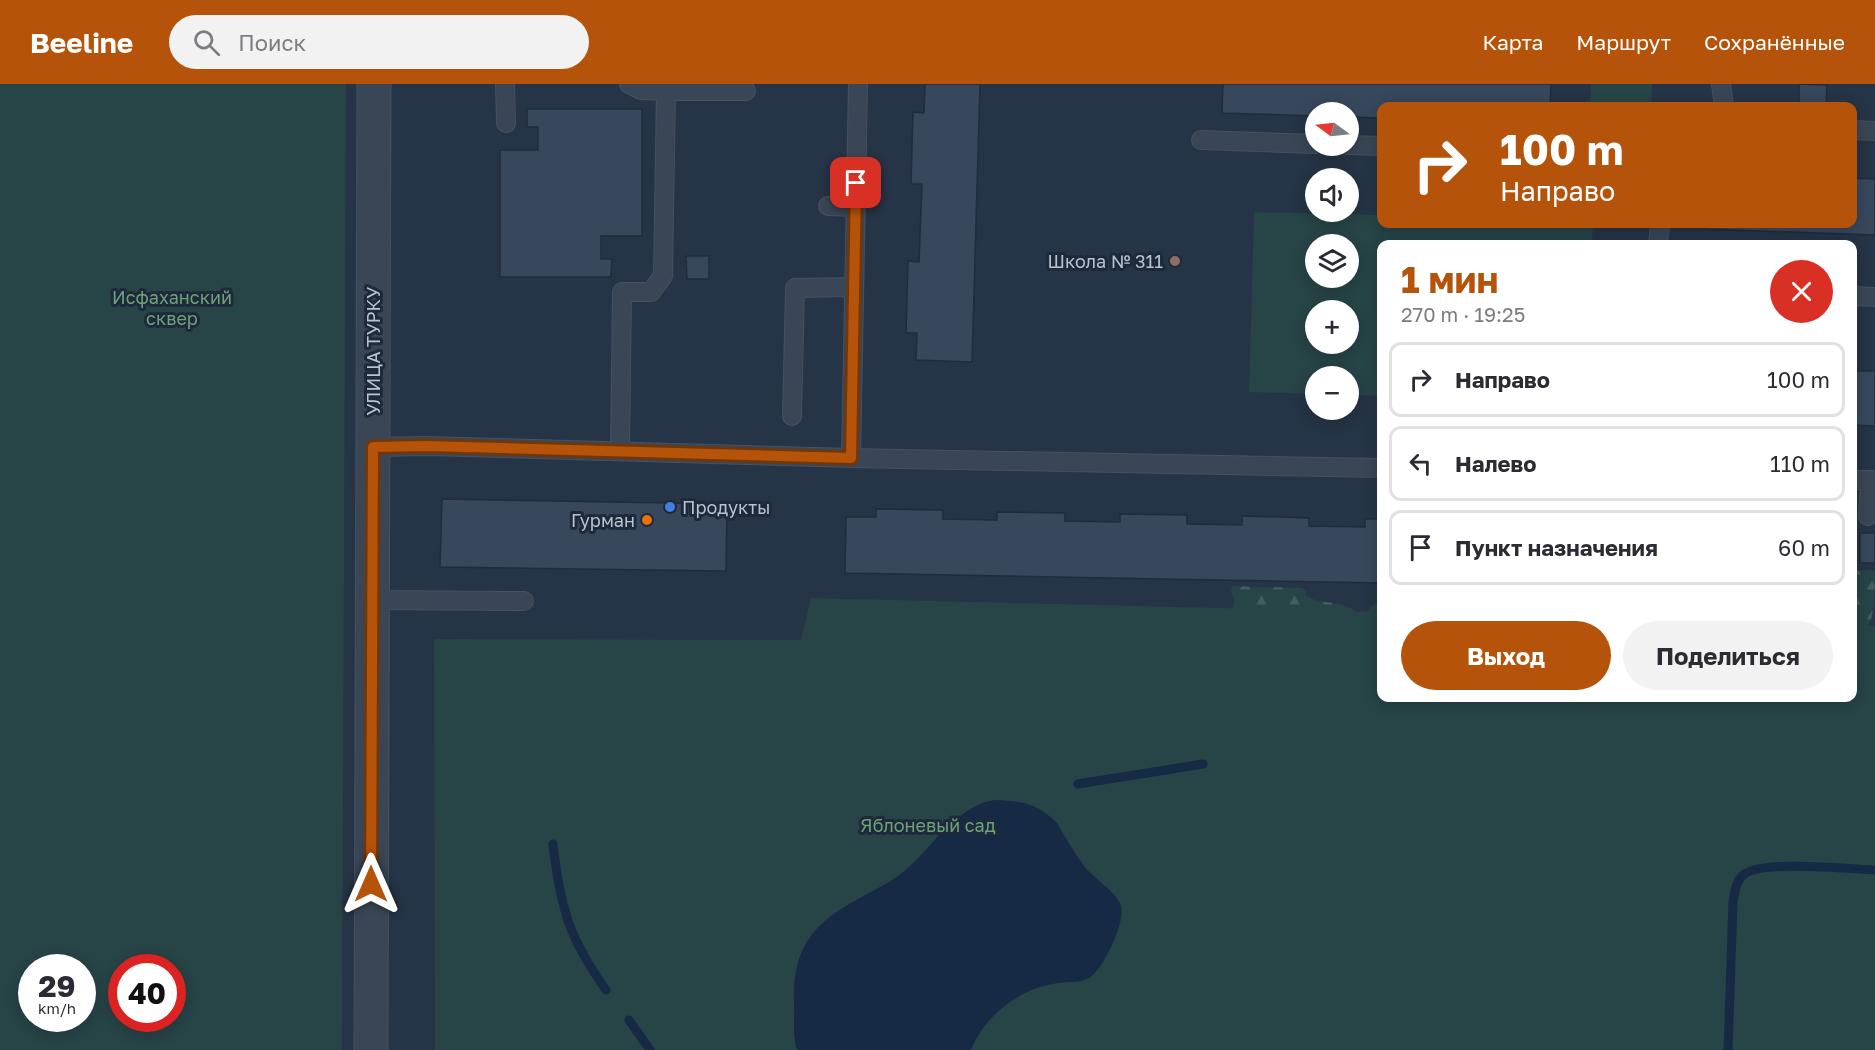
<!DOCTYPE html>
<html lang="ru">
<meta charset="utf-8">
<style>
body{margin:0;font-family:"Golos Text",sans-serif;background:#f2f2f3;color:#2b2b33;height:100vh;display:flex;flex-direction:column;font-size:22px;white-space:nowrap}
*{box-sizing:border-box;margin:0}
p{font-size:20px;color:#7c7c81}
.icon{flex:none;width:33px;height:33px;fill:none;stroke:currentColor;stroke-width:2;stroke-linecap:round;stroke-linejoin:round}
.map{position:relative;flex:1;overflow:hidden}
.drawer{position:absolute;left:1377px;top:156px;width:480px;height:462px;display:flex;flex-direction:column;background:#fff;border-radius:12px;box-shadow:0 3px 15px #0003}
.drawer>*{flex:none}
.banner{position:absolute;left:1377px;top:18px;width:480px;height:126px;border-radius:12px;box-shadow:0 3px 15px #0003;background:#b45309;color:#fff;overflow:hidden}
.needle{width:39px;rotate:285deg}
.fabs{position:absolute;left:1305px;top:18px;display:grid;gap:12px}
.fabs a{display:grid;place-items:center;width:54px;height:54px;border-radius:50%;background:#fff;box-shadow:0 3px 15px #0003;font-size:30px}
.speed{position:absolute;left:18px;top:870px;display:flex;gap:12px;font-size:30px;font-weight:700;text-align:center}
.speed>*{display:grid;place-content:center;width:78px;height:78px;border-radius:50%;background:#fff;box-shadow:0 3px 15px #0003;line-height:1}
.speed small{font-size:15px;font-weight:400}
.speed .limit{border:9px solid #d22;background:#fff;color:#111}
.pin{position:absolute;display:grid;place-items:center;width:51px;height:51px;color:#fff;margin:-26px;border-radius:12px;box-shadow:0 3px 9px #0006}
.me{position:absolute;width:66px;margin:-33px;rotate:0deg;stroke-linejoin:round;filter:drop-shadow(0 0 4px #0008)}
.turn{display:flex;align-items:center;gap:21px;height:126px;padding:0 24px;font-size:27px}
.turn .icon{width:78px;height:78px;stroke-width:2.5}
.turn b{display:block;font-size:42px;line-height:51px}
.round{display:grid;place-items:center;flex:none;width:63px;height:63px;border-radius:32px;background:#f2f2f3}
.summary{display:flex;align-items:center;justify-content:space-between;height:102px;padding:0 24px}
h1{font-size:36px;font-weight:700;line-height:45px;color:#b45309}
.action{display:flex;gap:12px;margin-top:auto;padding:12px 24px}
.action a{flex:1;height:69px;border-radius:36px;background:#b45309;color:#fff;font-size:24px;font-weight:700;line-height:69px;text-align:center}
.action a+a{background:#f2f2f3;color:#2b2b33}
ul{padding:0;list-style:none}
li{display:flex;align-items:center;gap:18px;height:75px;margin:0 12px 9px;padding:0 12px;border:3px solid #e1e1e2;border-radius:12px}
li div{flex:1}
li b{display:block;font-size:22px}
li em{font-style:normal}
header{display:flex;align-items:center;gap:36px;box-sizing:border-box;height:84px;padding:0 30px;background:#b45309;color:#fff}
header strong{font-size:28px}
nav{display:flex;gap:33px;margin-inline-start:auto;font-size:21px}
.search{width:420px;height:54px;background:#f2f2f3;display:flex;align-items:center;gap:15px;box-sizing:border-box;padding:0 21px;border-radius:33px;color:#7c7c81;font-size:22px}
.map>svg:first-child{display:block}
.forest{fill:url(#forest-firs)}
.green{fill:#274447;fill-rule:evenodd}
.water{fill:#162a46}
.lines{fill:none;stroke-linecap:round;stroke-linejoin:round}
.stream{stroke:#162a46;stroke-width:9}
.building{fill:#37485d;stroke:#202c3d;stroke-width:1.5}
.service-casing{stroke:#465161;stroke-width:20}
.tertiary-casing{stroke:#465161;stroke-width:35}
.service{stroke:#3a4655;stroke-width:18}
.tertiary{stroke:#3a4655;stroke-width:33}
.route-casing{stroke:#753606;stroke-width:15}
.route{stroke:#b45309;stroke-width:10}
.education-dot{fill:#8d6e63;stroke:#1e2a3b;stroke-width:2}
.shop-dot{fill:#3f7fe0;stroke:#1e2a3b;stroke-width:2}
.food-dot{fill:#e8710a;stroke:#1e2a3b;stroke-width:2}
.labels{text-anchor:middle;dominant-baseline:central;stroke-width:6;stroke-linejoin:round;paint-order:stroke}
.poi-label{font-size:18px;fill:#b8c1ce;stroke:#1e2a3b;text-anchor:end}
.park-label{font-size:18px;fill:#6da278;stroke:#1e2a3b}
.street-label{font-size:18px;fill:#b8c1ce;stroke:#1e2a3b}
</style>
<header>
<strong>Beeline</strong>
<div class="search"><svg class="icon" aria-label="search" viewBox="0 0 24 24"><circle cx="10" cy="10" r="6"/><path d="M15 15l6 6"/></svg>Поиск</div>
<nav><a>Карта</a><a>Маршрут</a><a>Сохранённые</a></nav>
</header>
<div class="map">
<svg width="1875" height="966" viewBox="0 0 1875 966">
<defs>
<pattern id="forest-firs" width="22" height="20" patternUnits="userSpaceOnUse" patternTransform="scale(1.5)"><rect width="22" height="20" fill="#274447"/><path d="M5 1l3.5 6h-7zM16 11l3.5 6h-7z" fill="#445d60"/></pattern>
</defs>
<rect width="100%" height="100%" fill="#253446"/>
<path class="forest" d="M 1852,484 C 1860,490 1867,484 1875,487 C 1875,499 1875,538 1867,542 C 1863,544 1856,542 1853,542 Z
M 1233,502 L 1302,504 L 1306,507 L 1306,512 C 1324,523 1348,513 1362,535 L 1371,523 L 1381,516 L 1382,614 L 1385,616 L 1231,526 L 1235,518 L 1231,507 Z"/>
<path class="green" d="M 0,0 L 346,0 L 342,966 L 0,966 ZM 32,884 L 82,884 L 82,934 L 32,934 ZM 122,884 L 172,884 L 172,934 L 122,934 Z
M 1591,0 L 1652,0 L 1651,22 L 1590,22 Z
M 1254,128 L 1381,131 L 1382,140 L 1593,140 L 1592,160 L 1382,160 L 1381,312 L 1349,311 L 1348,292 L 1316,292 L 1315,310 L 1249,308 ZM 1316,160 L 1348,160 L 1348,194 L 1316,194 ZM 1348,226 L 1348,260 L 1316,260 L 1316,226 Z
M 811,514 L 1381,528 L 1382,614 L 1852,614 L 1853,541 L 1875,542 L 1875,966 L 435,966 L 434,555 L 801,556 Z"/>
<path class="water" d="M 995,716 C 1021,717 1037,719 1057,739 C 1065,753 1074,768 1084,782 C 1093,794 1116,807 1121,822 C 1126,837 1103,886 1089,894 C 1079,900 1068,897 1058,899 C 1019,905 986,930 971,966 L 797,966 C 792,950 795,937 794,920 C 792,871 808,843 851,819 C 871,807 892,799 909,783 C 934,760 959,721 995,716 Z"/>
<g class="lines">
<path class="stream" d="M 1078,700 L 1203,680
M 553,760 C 556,787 560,815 570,842 C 578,864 592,886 606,906
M 629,936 L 650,966
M 1728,966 L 1733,818 C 1735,809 1735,799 1742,792 C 1758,775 1849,785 1875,786"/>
</g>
<path class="building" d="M 925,0 L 980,0 L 972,278 L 916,276 L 917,249 L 906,249 L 908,177 L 919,178 L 922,100 L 911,100 L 913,28 L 924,29 Z
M 1223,0 L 1551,0 L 1550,22 L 1382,22 L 1382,34 L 1348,33 L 1348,28 L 1316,28 L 1316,32 L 1222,29 Z
M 1799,0 L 1827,1 L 1826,22 L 1799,22 Z
M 527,25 L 642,25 L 642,152 L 601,152 L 601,175 L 612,175 L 611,193 L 500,193 L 500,66 L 538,66 L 538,43 L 527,43 Z
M 1852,94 L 1875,95 L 1875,151 L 1705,145 L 1705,140 L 1852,140 Z
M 686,172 L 709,172 L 709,195 L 687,195 Z
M 1852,287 L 1875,287 L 1875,342 L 1852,341 Z
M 442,415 L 727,420 L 726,487 L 440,483 Z
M 876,425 L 943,426 L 943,435 L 997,436 L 997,428 L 1065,429 L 1065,437 L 1120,438 L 1120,430 L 1187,431 L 1187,440 L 1242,441 L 1242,432 L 1309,434 L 1309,442 L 1365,443 L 1365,435 L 1382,435 L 1382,499 L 845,489 L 846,433 L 876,433 Z
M 1860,449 L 1875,449 L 1875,479 L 1860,479 Z"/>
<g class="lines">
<g class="service-casing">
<path id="service" d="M 505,0 L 506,39
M 629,0 L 641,6 L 666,7
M 1721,0 L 1724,22
M 1852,46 L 1875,47
M 1201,56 L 1316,60
M 1348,61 L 1382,62
M 828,122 L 855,123
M 1658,160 L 1660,140
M 1852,212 L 1875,213
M 792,332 L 795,204 L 854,203
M 373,363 L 427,362 L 851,374 L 1382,384
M 620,367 L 622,208 L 651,208 L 663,192 L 666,7 L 746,7
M 851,374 L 858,0
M 1852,396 L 1875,396
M 1868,432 L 1870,396
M 372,516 L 524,517"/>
</g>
<g class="tertiary-casing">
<path id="tertiary" d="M 371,966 L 374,0"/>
</g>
<use href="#service" class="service"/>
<use href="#tertiary" class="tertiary"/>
</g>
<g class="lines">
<g class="route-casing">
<path id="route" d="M 371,800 L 373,363 L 427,362 L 851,374 L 856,99"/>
</g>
<use href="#route" class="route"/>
</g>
<circle class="education-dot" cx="1175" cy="177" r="6"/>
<circle class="shop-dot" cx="670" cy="423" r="6"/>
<circle class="food-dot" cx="647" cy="436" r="6"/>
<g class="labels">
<g class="poi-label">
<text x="1163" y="177">Школа № 311</text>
<text x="682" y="423" text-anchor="start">Продукты</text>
<text x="635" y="436">Гурман</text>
</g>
<g class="park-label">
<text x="172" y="213">Исфаханский<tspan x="172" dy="21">сквер</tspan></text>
<text x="928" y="741">Яблоневый сад</text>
</g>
<g class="street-label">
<text transform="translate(373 267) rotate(-90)">УЛИЦА ТУРКУ</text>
</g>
</g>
</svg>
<div class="fabs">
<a><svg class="needle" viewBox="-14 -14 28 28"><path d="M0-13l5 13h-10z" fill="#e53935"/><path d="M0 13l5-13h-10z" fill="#7c7c81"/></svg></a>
<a><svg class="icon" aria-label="sound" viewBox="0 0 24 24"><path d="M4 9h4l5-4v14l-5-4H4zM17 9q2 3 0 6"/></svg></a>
<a><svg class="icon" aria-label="layers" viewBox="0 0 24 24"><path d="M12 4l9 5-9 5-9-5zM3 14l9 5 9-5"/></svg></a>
<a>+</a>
<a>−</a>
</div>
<div class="speed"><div>29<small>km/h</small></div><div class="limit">40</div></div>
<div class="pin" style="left:856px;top:99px;background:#d93025"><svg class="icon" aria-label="arrive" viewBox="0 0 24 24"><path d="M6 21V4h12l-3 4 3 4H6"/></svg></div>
<svg class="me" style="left:371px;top:800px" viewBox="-20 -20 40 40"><path d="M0-17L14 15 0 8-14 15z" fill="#b45309" stroke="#fff" stroke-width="4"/></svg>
<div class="banner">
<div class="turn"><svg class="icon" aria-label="right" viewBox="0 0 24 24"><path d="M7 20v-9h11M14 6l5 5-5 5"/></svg><div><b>100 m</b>Направо</div></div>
</div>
<section class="drawer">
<div class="summary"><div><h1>1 мин</h1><p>270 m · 19:25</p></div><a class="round" style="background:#d93025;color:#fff"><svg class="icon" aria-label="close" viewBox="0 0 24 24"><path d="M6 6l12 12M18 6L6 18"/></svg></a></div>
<ul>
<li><svg class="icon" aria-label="right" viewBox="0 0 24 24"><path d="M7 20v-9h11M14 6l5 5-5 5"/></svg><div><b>Направо</b></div><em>100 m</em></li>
<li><svg class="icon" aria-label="left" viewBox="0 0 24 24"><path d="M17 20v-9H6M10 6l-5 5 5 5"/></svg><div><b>Налево</b></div><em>110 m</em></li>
<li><svg class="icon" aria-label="arrive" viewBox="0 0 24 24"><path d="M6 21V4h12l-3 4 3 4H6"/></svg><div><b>Пункт назначения</b></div><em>60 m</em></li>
</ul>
<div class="action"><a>Выход</a><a>Поделиться</a></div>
</section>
</div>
